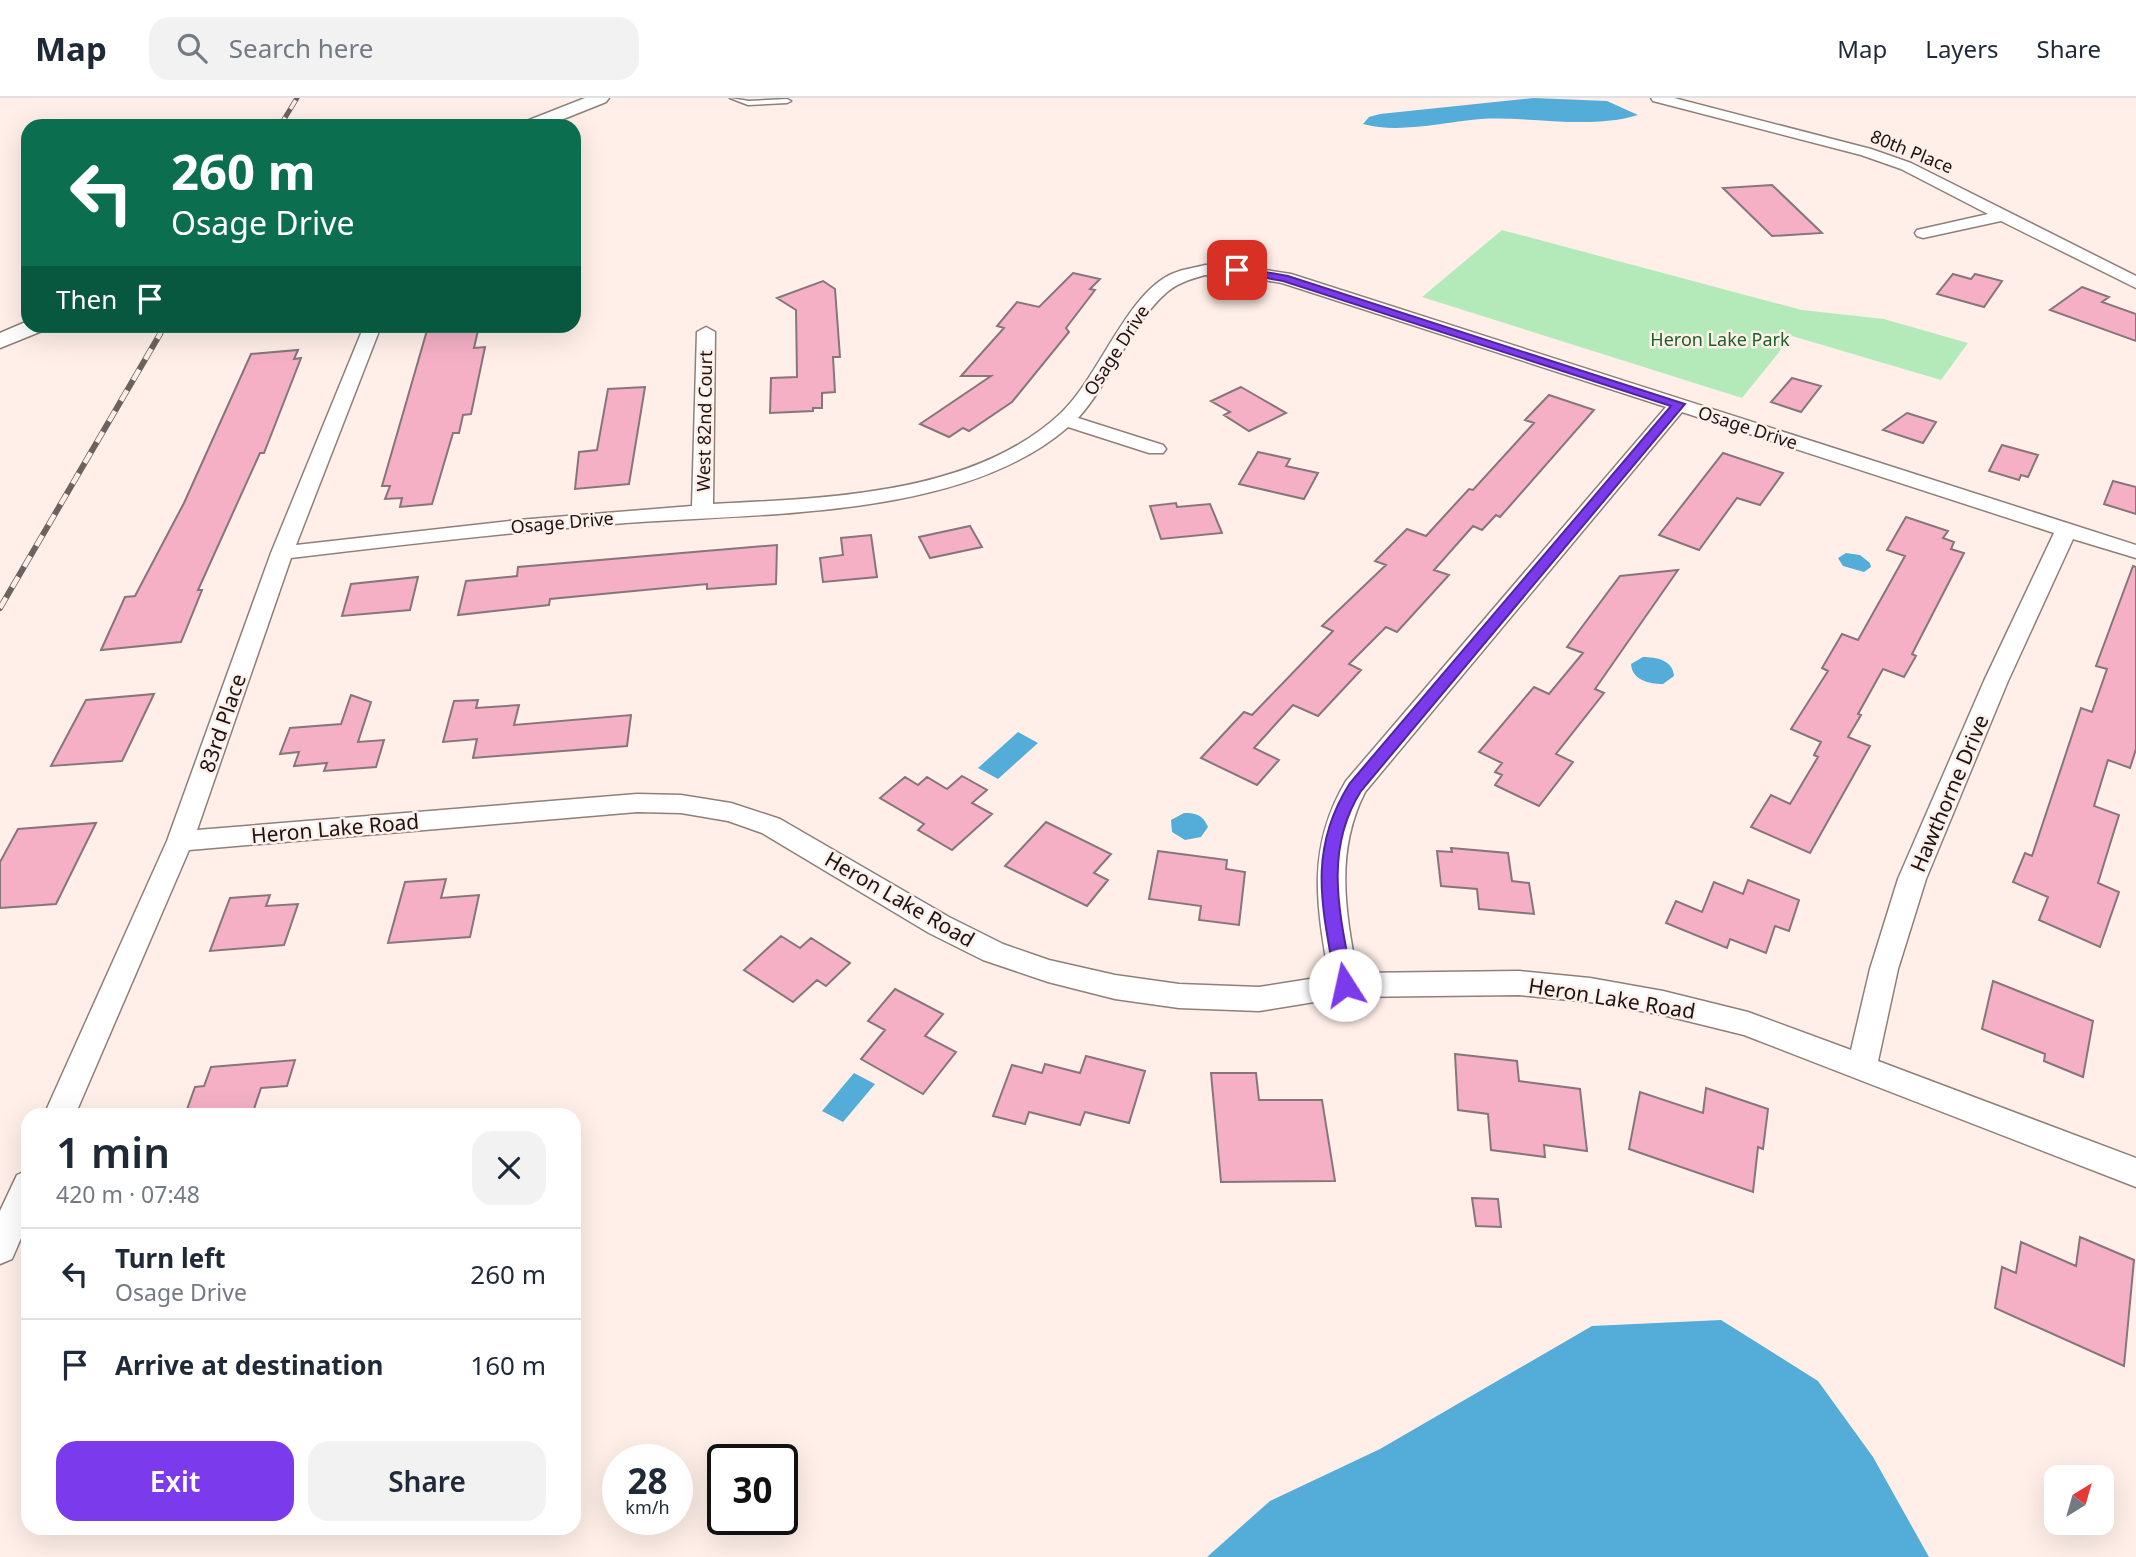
<!DOCTYPE html>
<meta charset="utf-8">
<style>
body{margin:0;font-family:"Noto Sans",sans-serif;background:#f2f2f3;color:#1f2937;height:100vh;display:flex;flex-direction:column;font-size:26px;white-space:nowrap}
*{box-sizing:border-box;margin:0}
p{font-size:23px;color:#747a83}
.icon{flex:none;width:38px;height:38px;fill:none;stroke:currentColor;stroke-width:2;stroke-linecap:round;stroke-linejoin:round}
.map{position:relative;flex:1;overflow:hidden}
.details{position:absolute;left:21px;top:1010px;width:560px;height:427px;display:flex;flex-direction:column;background:#fff;border-radius:21px;box-shadow:0 7px 28px #0002}
.details>*{flex:none}
.hud{position:absolute;left:21px;top:21px;width:560px;height:214px;border-radius:21px;box-shadow:0 7px 28px #0002;background:#0b6e4f;color:#fff;overflow:hidden}
.needle{width:46px;rotate:37deg}
.controls{position:absolute;left:2044px;top:1367px;display:grid;gap:14px}
.controls a{display:grid;place-items:center;width:70px;height:70px;border-radius:14px;background:#fff;box-shadow:0 7px 28px #0002;font-size:35px}
.speed{position:absolute;left:602px;top:1346px;display:flex;gap:14px;font-size:35px;font-weight:700;text-align:center}
.speed>*{display:grid;place-content:center;width:91px;height:91px;border-radius:50%;background:#fff;box-shadow:0 7px 28px #0002;line-height:1}
.speed small{font-size:18px;font-weight:400}
.speed .limit{border:4px solid #111;border-radius:10px;background:#fff;color:#111}
.pin{position:absolute;display:grid;place-items:center;width:60px;height:60px;color:#fff;margin:-30px;border-radius:14px;box-shadow:0 4px 10px #0006}
.me{position:absolute;width:77px;margin:-38px;rotate:350deg;stroke-linejoin:round;filter:drop-shadow(0 0 5px #0008)}
.turn{display:flex;align-items:center;gap:24px;height:147px;padding:0 35px;font-size:32px}
.turn .icon{width:91px;height:91px;stroke-width:2.5}
.turn b{display:block;font-size:49px;line-height:60px}
.then{display:flex;align-items:center;height:66px;padding:0 35px;background:#0003;gap:14px;font-size:26px}
.round{display:grid;place-items:center;flex:none;width:74px;height:74px;border-radius:21px;background:#f2f2f3}
.summary{display:flex;align-items:center;justify-content:space-between;height:119px;padding:0 35px}
h1{font-size:42px;font-weight:600;line-height:52px}
.action{display:flex;gap:14px;margin-top:auto;padding:14px 35px}
.action a{flex:1;height:80px;border-radius:21px;background:#7c3aed;color:#fff;font-size:28px;font-weight:600;line-height:80px;text-align:center}
.action a+a{background:#f2f2f3;color:#1f2937}
ul{padding:0;list-style:none}
li{display:flex;align-items:center;gap:21px;height:91px;padding:0 35px;border-top:2px solid #e0e1e3}
li div{flex:1}
li b{display:block;font-size:26px}
li em{font-style:normal}
header{display:flex;align-items:center;gap:42px;box-sizing:border-box;height:98px;padding:0 35px;background:#fff;border-bottom:2px solid #e0e1e3}
header strong{font-size:33px}
nav{display:flex;gap:38px;margin-inline-start:auto;font-size:24px}
.search{width:490px;height:63px;background:#f2f2f3;display:flex;align-items:center;gap:18px;box-sizing:border-box;padding:0 24px;border-radius:21px;color:#747a83;font-size:26px}
.map>svg:first-child{display:block}
.green{fill:#b4eab9}
.water{fill:#53add8}
.building{fill:#f5b0c6;stroke:#86767b;stroke-width:2}
.lines{fill:none;stroke-linecap:round;stroke-linejoin:round}
.service-casing{stroke:#8e7f79;stroke-width:3}
.minor-casing{stroke:#8e7f79;stroke-width:3}
.tertiary-casing{stroke:#8e7f79;stroke-width:3}
.service{fill:#fff;fill-rule:evenodd}
.minor{fill:#fff;fill-rule:evenodd}
.tertiary{fill:#fff;fill-rule:evenodd}
.rail-far1-casing{stroke:#6c6360;stroke-width:5}
.rail-casing{stroke:#6c6360;stroke-width:6}
.rail-far1{stroke:#ffefe8;stroke-width:3.5;stroke-dasharray:10;stroke-linecap:butt}
.rail{stroke:#ffefe8;stroke-width:4.5;stroke-dasharray:12;stroke-linecap:butt}
.route{fill:#7c3aed;stroke:#51269a;stroke-width:2}
.labels{text-anchor:middle;dominant-baseline:central;stroke-width:5;stroke-linejoin:round;paint-order:stroke}
.far-street-label{font-size:18px;fill:#1a1513;stroke:#ffefe8}
.far-park-label{font-size:18px;fill:#1a5f29;stroke:#ffefe8}
.street-label{font-size:21px;fill:#1a1513;stroke:#ffefe8}
</style>
<header>
<strong>Map</strong>
<div class="search"><svg class="icon" aria-label="search" viewBox="0 0 24 24"><circle cx="10" cy="10" r="6"/><path d="M15 15l6 6"/></svg>Search here</div>
<nav><a>Map</a><a>Layers</a><a>Share</a></nav>
</header>
<div class="map">
<svg width="2136" height="1459" viewBox="0 0 2136 1459">
<rect width="100%" height="100%" fill="#ffefe8"/>
<path class="green" d="M 1502,132 L 1802,212 L 1884,221 L 1968,245 L 1941,282 L 1792,238 L 1742,300 L 1422,199 Z"/>
<path class="water" d="M 1534,0 L 1607,3 L 1638,17 C 1589,32 1532,18 1481,21 C 1444,24 1399,36 1363,26 L 1369,19 L 1380,16 Z
M 1846,455 L 1860,457 L 1870,465 L 1871,469 L 1864,474 L 1843,468 L 1838,460 Z
M 1643,559 C 1656,559 1673,562 1674,578 L 1663,586 C 1649,586 1632,582 1631,566 Z
M 1018,634 L 1038,645 L 998,681 L 978,670 Z
M 1184,715 C 1196,715 1203,717 1208,729 L 1201,739 L 1185,742 L 1172,734 L 1171,722 Z
M 854,975 L 875,986 L 843,1024 L 822,1013 Z
M 1721,1222 L 1818,1283 L 1873,1359 L 1929,1459 L 1207,1459 L 1270,1403 L 1380,1351 L 1592,1228 Z"/>
<path class="building" d="M 1772,87 L 1822,135 L 1772,138 L 1723,90 Z
M 1073,175 L 1100,181 L 1090,191 L 1095,192 L 1066,230 L 1069,234 L 1012,304 L 969,333 L 963,330 L 949,339 L 920,326 L 991,278 L 961,278 L 1004,230 L 997,228 L 1017,204 L 1039,209 Z
M 1953,176 L 1971,181 L 1975,176 L 2002,183 L 1984,209 L 1937,196 Z
M 823,183 L 835,191 L 840,259 L 833,259 L 835,294 L 822,295 L 822,310 L 813,310 L 813,313 L 770,315 L 771,280 L 797,279 L 796,212 L 777,200 Z
M 2082,189 L 2109,199 L 2102,204 L 2136,216 L 2136,243 L 2050,212 Z
M 435,228 L 479,228 L 474,250 L 485,249 L 471,316 L 463,317 L 459,335 L 453,335 L 432,406 L 400,409 L 402,400 L 385,401 L 390,388 L 382,388 L 428,229 Z
M 298,252 L 294,261 L 301,260 L 264,355 L 260,355 L 198,492 L 202,492 L 181,544 L 101,552 L 125,499 L 135,498 L 184,405 L 251,256 Z
M 1792,280 L 1821,288 L 1801,314 L 1771,304 Z
M 645,289 L 629,386 L 575,391 L 579,354 L 597,352 L 608,291 Z
M 1241,289 L 1286,315 L 1249,333 L 1224,317 L 1230,314 L 1211,303 Z
M 1549,297 L 1594,312 L 1500,419 L 1496,417 L 1482,432 L 1473,428 L 1434,472 L 1449,477 L 1397,534 L 1386,529 L 1349,566 L 1361,572 L 1318,618 L 1293,607 L 1254,650 L 1279,662 L 1257,687 L 1201,660 L 1244,614 L 1252,617 L 1333,533 L 1322,528 L 1386,467 L 1375,463 L 1407,431 L 1426,438 L 1469,391 L 1473,392 L 1534,325 L 1525,322 Z
M 1907,315 L 1936,324 L 1923,345 L 1883,332 Z
M 2002,347 L 2038,357 L 2028,379 L 2021,377 L 2019,382 L 1989,373 Z
M 1258,354 L 1290,361 L 1286,368 L 1318,375 L 1304,401 L 1239,386 Z
M 1723,355 L 1783,375 L 1760,407 L 1737,400 L 1699,452 L 1659,437 Z
M 2113,383 L 2136,389 L 2136,416 L 2104,406 Z
M 1176,405 L 1177,409 L 1210,406 L 1222,435 L 1161,441 L 1150,408 Z
M 1906,419 L 1948,433 L 1943,440 L 1954,444 L 1951,451 L 1964,455 L 1912,556 L 1916,558 L 1904,579 L 1883,571 L 1858,616 L 1861,617 L 1848,639 L 1870,648 L 1810,755 L 1751,729 L 1771,697 L 1790,706 L 1818,659 L 1814,657 L 1821,644 L 1791,631 L 1828,573 L 1822,570 L 1842,536 L 1858,542 L 1905,458 L 1887,452 Z
M 970,428 L 982,449 L 930,460 L 919,439 Z
M 871,437 L 877,479 L 823,484 L 820,460 L 843,457 L 841,440 Z
M 777,447 L 776,486 L 707,491 L 707,486 L 550,501 L 549,507 L 458,517 L 466,483 L 517,478 L 518,469 Z
M 2133,468 L 2136,469 L 2136,651 L 2130,670 L 2108,662 L 2094,708 L 2119,717 L 2098,785 L 2119,794 L 2100,849 L 2039,822 L 2048,799 L 2013,784 L 2025,755 L 2032,758 L 2081,610 L 2092,614 L 2107,571 L 2096,568 Z
M 1678,472 L 1595,591 L 1604,595 L 1556,656 L 1573,664 L 1539,708 L 1495,687 L 1502,677 L 1495,674 L 1502,665 L 1479,654 L 1534,589 L 1549,596 L 1583,555 L 1567,549 L 1620,478 Z
M 418,479 L 410,512 L 342,518 L 351,486 Z
M 154,596 L 122,663 L 51,668 L 86,602 Z
M 351,597 L 371,604 L 358,644 L 384,642 L 376,669 L 324,673 L 327,665 L 294,668 L 299,654 L 280,656 L 290,630 L 341,626 Z
M 478,602 L 476,610 L 519,607 L 514,627 L 631,617 L 627,648 L 473,660 L 477,641 L 443,644 L 454,603 Z
M 962,678 L 987,692 L 972,705 L 992,716 L 952,752 L 918,732 L 924,726 L 880,700 L 905,679 L 918,687 L 927,679 L 947,691 Z
M 1046,724 L 1111,756 L 1094,775 L 1108,782 L 1087,808 L 1005,768 Z
M 96,725 L 56,806 L 0,810 L 0,764 L 18,731 Z
M 1451,750 L 1508,755 L 1512,783 L 1529,785 L 1534,816 L 1479,811 L 1477,791 L 1441,788 L 1437,753 L 1452,754 Z
M 1158,753 L 1227,762 L 1226,771 L 1245,774 L 1239,827 L 1199,822 L 1201,808 L 1149,801 Z
M 446,781 L 441,800 L 479,797 L 470,839 L 388,845 L 405,784 Z
M 1748,782 L 1799,802 L 1789,833 L 1775,828 L 1766,855 L 1730,841 L 1727,850 L 1666,825 L 1676,803 L 1702,814 L 1714,784 L 1743,796 Z
M 270,797 L 266,808 L 298,806 L 284,847 L 210,853 L 230,800 Z
M 781,838 L 800,850 L 811,840 L 850,865 L 826,888 L 817,882 L 793,904 L 744,872 Z
M 1993,883 L 2093,923 L 2083,979 L 2044,963 L 2045,956 L 1982,931 Z
M 895,891 L 943,916 L 925,938 L 956,954 L 923,996 L 861,961 L 885,932 L 868,923 Z
M 1455,956 L 1517,963 L 1519,983 L 1580,991 L 1587,1053 L 1544,1047 L 1545,1059 L 1491,1052 L 1488,1016 L 1458,1012 Z
M 1086,958 L 1145,973 L 1129,1025 L 1085,1014 L 1080,1027 L 1029,1014 L 1025,1026 L 993,1018 L 1012,967 L 1042,975 L 1045,966 L 1080,975 Z
M 295,962 L 287,988 L 261,990 L 252,1017 L 185,1017 L 195,989 L 204,988 L 211,969 Z
M 1211,975 L 1256,975 L 1259,1002 L 1322,1002 L 1335,1083 L 1221,1084 Z
M 1706,990 L 1768,1011 L 1763,1051 L 1758,1049 L 1753,1094 L 1629,1051 L 1640,994 L 1703,1015 Z
M 1472,1100 L 1498,1101 L 1501,1129 L 1476,1128 Z
M 2080,1139 L 2134,1162 L 2124,1268 L 1995,1210 L 2002,1169 L 2016,1175 L 2021,1144 L 2076,1168 Z"/>
<g class="lines">
<g class="service-casing">
<path id="service" d="M 730,0 L 749,3 L 787,1 L 791,3 L 787,5 L 748,7 Z
M 414,26 L 442,26 L 446,28 L 410,28 Z"/>
</g>
<g class="minor-casing">
<path id="minor" d="M 1651,0 L 1674,0 L 1871,51 L 1911,65 L 2136,178 L 2136,190 L 2001,123 L 1923,140 L 1917,138 L 1915,135 L 1917,132 L 1988,116 L 1901,71 L 1861,57 L 1653,3 Z
M 1205,167 L 1239,168 L 1291,176 L 2136,447 L 2136,460 L 2073,441 L 2008,583 L 1926,781 L 1898,871 L 1878,963 L 2136,1060 L 2136,1089 L 1744,937 L 1663,917 L 1590,904 L 1519,897 L 1345,899 L 1259,913 L 1179,910 L 1115,901 L 1048,884 L 983,862 L 929,835 L 762,735 L 728,723 L 681,715 L 637,714 L 189,752 L 75,1017 L 44,1017 L 167,743 L 271,455 L 364,228 L 381,228 L 296,447 L 518,422 L 692,408 L 697,234 L 706,229 L 715,234 L 713,406 C 826,400 974,397 1061,315 C 1100,278 1127,194 1174,175 C 1183,171 1195,170 1205,167 ZM 1205,177 L 1239,178 L 1282,185 L 1666,309 L 1346,683 C 1307,749 1316,805 1329,878 L 1259,889 L 1179,886 L 1115,877 L 1049,862 L 1003,846 L 949,819 L 780,721 L 731,705 L 681,697 L 637,696 L 197,732 L 291,460 C 398,447 505,435 613,426 C 751,414 959,424 1068,329 L 1149,355 L 1163,355 L 1166,351 L 1163,347 L 1078,320 C 1111,284 1132,224 1166,195 C 1177,185 1191,181 1205,177 ZM 1682,314 L 2054,435 L 1984,583 L 1898,781 L 1870,871 L 1851,952 L 1748,914 L 1663,893 L 1590,880 L 1519,873 L 1357,875 C 1345,812 1335,753 1365,694 Z
M 28,1072 L 28,1124 L 12,1161 L 0,1166 L 0,1113 L 17,1077 Z"/>
</g>
<g class="tertiary-casing">
<path id="tertiary" d="M 585,0 L 609,0 L 606,4 L 546,28 L 521,28 L 524,24 Z
M 28,223 L 28,228 L 45,228 L 42,233 L 0,250 L 0,235 Z"/>
</g>
<use href="#service" class="service"/>
<use href="#minor" class="minor"/>
<use href="#tertiary" class="tertiary"/>
<g class="rail-far1-casing">
<path id="rail-far1" d="M 280,28 L 297,0
M 159,238 L 165,228"/>
</g>
<g class="rail-casing">
<path id="rail" d="M 0,510 L 160,236"/>
</g>
<use href="#rail-far1" class="rail-far1"/>
<use href="#rail" class="rail"/>
</g>
<path class="route" d="M 1237,169 L 1288,178 L 1685,306 L 1361,693 C 1322,755 1341,820 1353,887 L 1351,892 L 1338,892 L 1336,887 C 1323,811 1306,754 1350,685 L 1671,308 L 1283,183 L 1233,174 L 1231,172 Z"/>
<g class="labels">
<g class="far-street-label">
<text transform="translate(1912 53) rotate(22)">80th Place</text>
<text transform="translate(1116 252) rotate(-57)">Osage Drive</text>
<text transform="translate(704 323) rotate(-89)">West 82nd Court</text>
<text transform="translate(1748 329) rotate(18)">Osage Drive</text>
<text transform="translate(562 424) rotate(-5)">Osage Drive</text>
</g>
<g class="far-park-label">
<text x="1720" y="241">Heron Lake Park</text>
</g>
<g class="street-label">
<text transform="translate(222 625) rotate(-71)">83rd Place</text>
<text transform="translate(1949 695) rotate(-67)">Hawthorne Drive</text>
<text transform="translate(335 730) rotate(-5)">Heron Lake Road</text>
<text transform="translate(900 801) rotate(30)">Heron Lake Road</text>
<text transform="translate(1612 900) rotate(9)">Heron Lake Road</text>
</g>
</g>
</svg>
<div class="controls">
<a><svg class="needle" viewBox="-14 -14 28 28"><path d="M0-13l5 13h-10z" fill="#e53935"/><path d="M0 13l5-13h-10z" fill="#747a83"/></svg></a>
</div>
<div class="speed"><div>28<small>km/h</small></div><div class="limit">30</div></div>
<div class="pin" style="left:1237px;top:172px;background:#d93025"><svg class="icon" aria-label="arrive" viewBox="0 0 24 24"><path d="M6 21V4h12l-3 4 3 4H6"/></svg></div>
<svg class="me" style="left:1345px;top:887px" viewBox="-20 -20 40 40"><circle r="19" fill="#fff"/><path d="M0-13L10 11 0 6-10 11z" fill="#7c3aed"/></svg>
<div class="hud">
<div class="turn"><svg class="icon" aria-label="left" viewBox="0 0 24 24"><path d="M17 20v-9H6M10 6l-5 5 5 5"/></svg><div><b>260 m</b>Osage Drive</div></div>
<div class="then">Then<svg class="icon" aria-label="arrive" viewBox="0 0 24 24"><path d="M6 21V4h12l-3 4 3 4H6"/></svg></div>
</div>
<section class="details">
<div class="summary"><div><h1>1 min</h1><p>420 m · 07:48</p></div><a class="round"><svg class="icon" aria-label="close" viewBox="0 0 24 24"><path d="M6 6l12 12M18 6L6 18"/></svg></a></div>
<ul>
<li><svg class="icon" aria-label="left" viewBox="0 0 24 24"><path d="M17 20v-9H6M10 6l-5 5 5 5"/></svg><div><b>Turn left</b><p>Osage Drive</p></div><em>260 m</em></li>
<li><svg class="icon" aria-label="arrive" viewBox="0 0 24 24"><path d="M6 21V4h12l-3 4 3 4H6"/></svg><div><b>Arrive at destination</b></div><em>160 m</em></li>
</ul>
<div class="action"><a>Exit</a><a>Share</a></div>
</section>
</div>
